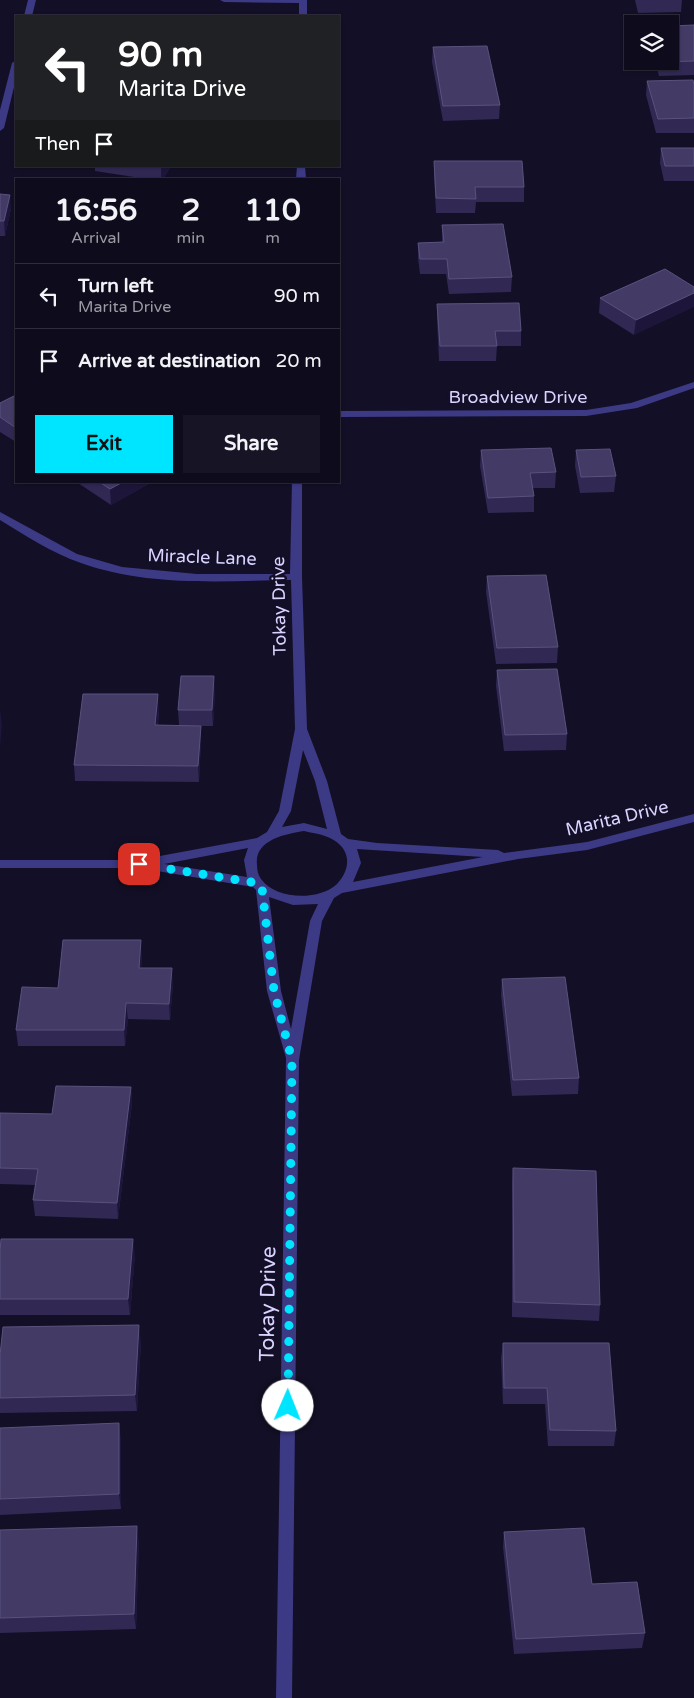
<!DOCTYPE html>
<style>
body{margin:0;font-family:"Varela Round",sans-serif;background:#171425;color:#f1f3f6;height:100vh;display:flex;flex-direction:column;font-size:19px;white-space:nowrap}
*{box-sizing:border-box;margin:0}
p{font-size:16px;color:#9b9ba3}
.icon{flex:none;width:28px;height:28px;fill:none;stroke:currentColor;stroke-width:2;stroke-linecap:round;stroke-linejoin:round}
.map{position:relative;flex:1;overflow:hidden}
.side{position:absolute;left:15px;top:178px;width:325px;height:305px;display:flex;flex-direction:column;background:#0e0b1c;border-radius:0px;box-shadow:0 1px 4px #0004,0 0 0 1px #2e2b3b}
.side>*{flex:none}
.guide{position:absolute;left:15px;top:15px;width:325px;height:152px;border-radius:0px;box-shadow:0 1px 4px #0004,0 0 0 1px #2e2b3b;background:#202124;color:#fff;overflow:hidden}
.tools{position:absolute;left:624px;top:15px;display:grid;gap:10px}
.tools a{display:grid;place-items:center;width:55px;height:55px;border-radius:0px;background:#0e0b1c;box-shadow:0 1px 4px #0004,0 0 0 1px #2e2b3b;font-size:25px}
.pin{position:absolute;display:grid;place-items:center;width:42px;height:42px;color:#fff;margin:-21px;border-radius:10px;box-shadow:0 2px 8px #0006}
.me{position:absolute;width:55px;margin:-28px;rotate:1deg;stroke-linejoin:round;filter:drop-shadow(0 0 4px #0008)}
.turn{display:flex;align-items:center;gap:18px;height:105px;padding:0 20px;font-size:22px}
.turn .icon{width:65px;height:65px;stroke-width:2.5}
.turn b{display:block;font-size:35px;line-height:42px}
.then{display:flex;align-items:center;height:48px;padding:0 20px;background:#0003;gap:10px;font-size:19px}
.eta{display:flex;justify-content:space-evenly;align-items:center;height:85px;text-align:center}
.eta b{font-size:30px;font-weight:700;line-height:35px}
.action{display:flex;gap:10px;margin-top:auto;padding:10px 20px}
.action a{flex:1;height:58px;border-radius:0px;background:#00e5ff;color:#111;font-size:20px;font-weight:700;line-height:58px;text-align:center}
.action a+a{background:#171425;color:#f1f3f6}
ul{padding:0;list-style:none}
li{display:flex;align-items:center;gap:15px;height:65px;padding:0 20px;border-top:1px solid #2e2b3b}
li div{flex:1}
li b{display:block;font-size:19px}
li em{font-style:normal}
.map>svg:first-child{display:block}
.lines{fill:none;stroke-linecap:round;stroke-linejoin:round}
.street{fill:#3d3a85;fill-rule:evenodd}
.wall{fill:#312854}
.shaded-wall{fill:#1d163a}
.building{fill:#433a66;stroke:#5a527e}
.route{stroke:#00e5ff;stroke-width:9;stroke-dasharray:0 16.2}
.labels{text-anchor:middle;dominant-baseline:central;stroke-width:5;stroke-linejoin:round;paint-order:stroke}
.street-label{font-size:18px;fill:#d9d4ff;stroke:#130f26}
.near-street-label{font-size:21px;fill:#d9d4ff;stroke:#130f26}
</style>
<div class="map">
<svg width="694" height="1698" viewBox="0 0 694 1698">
<rect width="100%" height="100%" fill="#130f26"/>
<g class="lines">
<path class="street" d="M 28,0 L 36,0 L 32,16 L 24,16 Z
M 220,0 L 307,0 L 307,16 L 299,16 L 299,3 L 224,2 Z
M 16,60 L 16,79 L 4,128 L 0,131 L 0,110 L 12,63 Z
M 297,166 L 305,166 L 306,179 L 296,179 Z
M 694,382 L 694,388 L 637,408 L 586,416 L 339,417 L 339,411 L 586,410 L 631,403 Z
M 292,481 L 302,481 L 302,577 L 307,729 L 327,781 L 341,834 L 348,839 L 377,843 L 498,850 L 504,853 L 587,842 L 694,814 L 694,822 L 587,850 L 518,859 L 342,893 L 334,898 L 322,921 L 299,1060 L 292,1698 L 276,1698 L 286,1058 L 267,991 L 256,890 L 253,887 L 139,868 L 0,868 L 0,860 L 144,860 L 149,858 L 257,838 L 267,832 L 279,811 L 295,729 L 291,580 C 221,581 148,587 81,563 C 52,553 26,536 0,520 L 0,512 L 77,554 L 122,567 L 197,574 L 290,574 ZM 303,750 L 315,781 L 327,829 L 304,823 L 282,827 L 291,811 ZM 304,831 C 312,833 322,834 330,838 C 351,848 352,868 337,884 C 319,901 276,900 261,879 C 258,875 257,870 257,865 C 254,840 285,834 304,831 ZM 248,848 L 244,860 L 247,877 L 164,864 ZM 357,849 L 483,857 L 353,882 L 361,863 ZM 269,897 L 293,905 L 318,904 L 310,921 L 291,1029 L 281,991 Z"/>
</g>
<path class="wall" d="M 635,0 L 682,0 L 681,12 L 638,13 Z
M 694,26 L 694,75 L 659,76 L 655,61 L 670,61 Z
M 433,47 L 500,105 L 499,119 L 443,121 L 432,62 Z
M 647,81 L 694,85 L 694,133 L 656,133 L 646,95 Z
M 661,148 L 694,148 L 694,181 L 664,181 L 660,163 Z
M 434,161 L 524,187 L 524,202 L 476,202 L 475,213 L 436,213 L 434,175 Z
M 95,166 L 171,166 L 163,179 L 147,179 L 95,171 Z
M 0,194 L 11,209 L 5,236 L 0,236 Z
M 442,225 L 512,277 L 511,292 L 449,294 L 446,274 L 420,274 L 418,258 L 418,243 L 442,242 Z
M 665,269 L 634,335 L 599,313 L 600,298 Z
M 437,304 L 521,331 L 521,346 L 497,346 L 496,361 L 439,361 L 437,319 Z
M 16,395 L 16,442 L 0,432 L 0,403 Z
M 481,450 L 556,472 L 555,488 L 533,488 L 534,496 L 534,512 L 488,513 L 480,466 Z
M 576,450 L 616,476 L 614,492 L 580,493 L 575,466 Z
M 75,481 L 154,481 L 111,505 Z
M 487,576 L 558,647 L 557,663 L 496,664 L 486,592 Z
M 497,670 L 567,734 L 566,750 L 504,751 L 496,686 Z
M 215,692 L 213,726 L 201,726 L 201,742 L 199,782 L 75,781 L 74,765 L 159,710 L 158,725 L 179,725 L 178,710 Z
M 142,956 L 141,968 L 173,984 L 170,1020 L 128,1019 L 125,1046 L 18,1046 L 16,1030 L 58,988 Z
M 502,979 L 579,1078 L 578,1094 L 512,1096 L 501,995 Z
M 131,1087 L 132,1103 L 118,1219 L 35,1216 L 33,1200 L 35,1185 L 0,1184 L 0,1113 L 52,1114 Z
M 513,1168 L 600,1305 L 599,1321 L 512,1317 L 512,1183 Z
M 0,1251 L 135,1254 L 130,1315 L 0,1315 Z
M 141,1341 L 137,1411 L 0,1413 L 0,1355 Z
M 503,1343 L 616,1431 L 614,1446 L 548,1446 L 545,1404 L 503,1404 L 501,1358 Z
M 0,1428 L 121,1438 L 121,1509 L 0,1515 Z
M 0,1530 L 139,1541 L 136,1629 L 0,1633 Z
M 504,1532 L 592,1584 L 645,1633 L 642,1648 L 514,1654 L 503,1547 Z"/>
<path class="shaded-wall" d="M 161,166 L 171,166 L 163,179 L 161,179 Z
M 10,195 L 11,209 L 5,236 L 4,221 Z
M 694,293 L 694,307 L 634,335 L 636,320 Z
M 125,481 L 154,481 L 111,505 L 110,489 Z
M 214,676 L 215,692 L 213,726 L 212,710 Z
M 158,694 L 159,710 L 156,741 L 155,725 Z
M 0,709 L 2,725 L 0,747 Z
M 201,726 L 201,742 L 199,782 L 198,766 Z
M 141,940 L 142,956 L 140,984 L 139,968 Z
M 172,968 L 173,984 L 170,1020 L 169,1004 Z
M 126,1003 L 128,1019 L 125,1046 L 124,1030 Z
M 131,1087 L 132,1103 L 118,1219 L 117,1203 Z
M 133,1239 L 135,1254 L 130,1315 L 128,1299 Z
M 139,1325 L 141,1341 L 137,1411 L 135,1395 Z
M 119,1423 L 121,1438 L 121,1509 L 119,1494 Z
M 137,1526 L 139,1541 L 136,1629 L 134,1614 Z"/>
<path class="building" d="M 694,25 L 694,61 L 660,62 L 670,61 L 670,26 Z
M 487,46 L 500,105 L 443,106 L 433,47 Z
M 693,80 L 694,85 L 694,118 L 658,119 L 647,81 Z
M 661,148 L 694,148 L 694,166 L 665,166 Z
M 434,161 L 522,161 L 524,187 L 475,187 L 476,199 L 436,198 Z
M 0,194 L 10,195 L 4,221 L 0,221 Z
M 503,224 L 512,277 L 449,279 L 447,259 L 420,259 L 418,243 L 444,242 L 442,225 Z
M 665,269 L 694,287 L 694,293 L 636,320 L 600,298 Z
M 519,303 L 521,331 L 495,331 L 497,346 L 440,346 L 437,304 Z
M 16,395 L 16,428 L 0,417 L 0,403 Z
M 551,448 L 556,472 L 530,473 L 534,496 L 488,498 L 481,450 Z
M 610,449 L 616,476 L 581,477 L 576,450 Z
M 98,481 L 125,481 L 110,489 Z
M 546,575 L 558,647 L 497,648 L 487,576 Z
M 557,669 L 567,734 L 505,735 L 497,670 Z
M 181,676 L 214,676 L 212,710 L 178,710 Z
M 83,694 L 158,694 L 155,725 L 201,726 L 198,766 L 74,765 Z
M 63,940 L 141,940 L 139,968 L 172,968 L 169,1004 L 126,1003 L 124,1030 L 16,1030 L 22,987 L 58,988 Z
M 565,977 L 579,1078 L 513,1080 L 502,979 Z
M 56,1086 L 131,1087 L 117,1203 L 33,1200 L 38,1169 L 0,1168 L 0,1113 L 52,1114 Z
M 513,1168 L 596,1171 L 600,1305 L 514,1302 Z
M 1,1239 L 133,1239 L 128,1299 L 0,1299 L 0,1251 Z
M 139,1325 L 135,1395 L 0,1398 L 0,1355 L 3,1327 Z
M 503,1343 L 609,1343 L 616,1431 L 550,1430 L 547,1388 L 504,1388 Z
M 119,1423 L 119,1494 L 0,1499 L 0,1428 Z
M 137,1526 L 134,1614 L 0,1618 L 0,1530 Z
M 584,1528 L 592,1584 L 637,1582 L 645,1633 L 516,1639 L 504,1532 Z"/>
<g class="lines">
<path class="route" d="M 139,864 L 257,883 L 262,888 L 274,991 L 292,1060 L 288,1406"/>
</g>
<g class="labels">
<g class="street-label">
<text x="518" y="397">Broadview Drive</text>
<text transform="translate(202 557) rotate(2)">Miracle Lane</text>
<text transform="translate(279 606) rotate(-91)">Tokay Drive</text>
<text transform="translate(617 818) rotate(-13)">Marita Drive</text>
</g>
<g class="near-street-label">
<text transform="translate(268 1304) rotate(-89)">Tokay Drive</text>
</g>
</g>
</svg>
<div class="tools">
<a><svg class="icon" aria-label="layers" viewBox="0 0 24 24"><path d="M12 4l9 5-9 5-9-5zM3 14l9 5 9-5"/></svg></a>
</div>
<div class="pin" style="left:139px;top:864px;background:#d93025"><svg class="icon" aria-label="arrive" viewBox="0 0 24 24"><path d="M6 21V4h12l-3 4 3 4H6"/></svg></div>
<svg class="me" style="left:288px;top:1406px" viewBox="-20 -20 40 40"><circle r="19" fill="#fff"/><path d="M0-13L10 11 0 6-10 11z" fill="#00e5ff"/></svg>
<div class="guide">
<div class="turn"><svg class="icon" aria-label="left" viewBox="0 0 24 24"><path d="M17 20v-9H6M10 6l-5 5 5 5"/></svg><div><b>90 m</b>Marita Drive</div></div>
<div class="then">Then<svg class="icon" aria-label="arrive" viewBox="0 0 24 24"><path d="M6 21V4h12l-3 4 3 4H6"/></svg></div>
</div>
<section class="side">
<div class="eta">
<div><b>16:56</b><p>Arrival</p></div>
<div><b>2</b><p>min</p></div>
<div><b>110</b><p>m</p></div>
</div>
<ul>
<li><svg class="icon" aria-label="left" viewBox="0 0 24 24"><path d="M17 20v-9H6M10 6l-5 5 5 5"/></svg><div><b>Turn left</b><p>Marita Drive</p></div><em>90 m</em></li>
<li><svg class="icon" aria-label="arrive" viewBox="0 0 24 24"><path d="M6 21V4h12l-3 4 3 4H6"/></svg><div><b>Arrive at destination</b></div><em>20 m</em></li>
</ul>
<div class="action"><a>Exit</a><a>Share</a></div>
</section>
</div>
